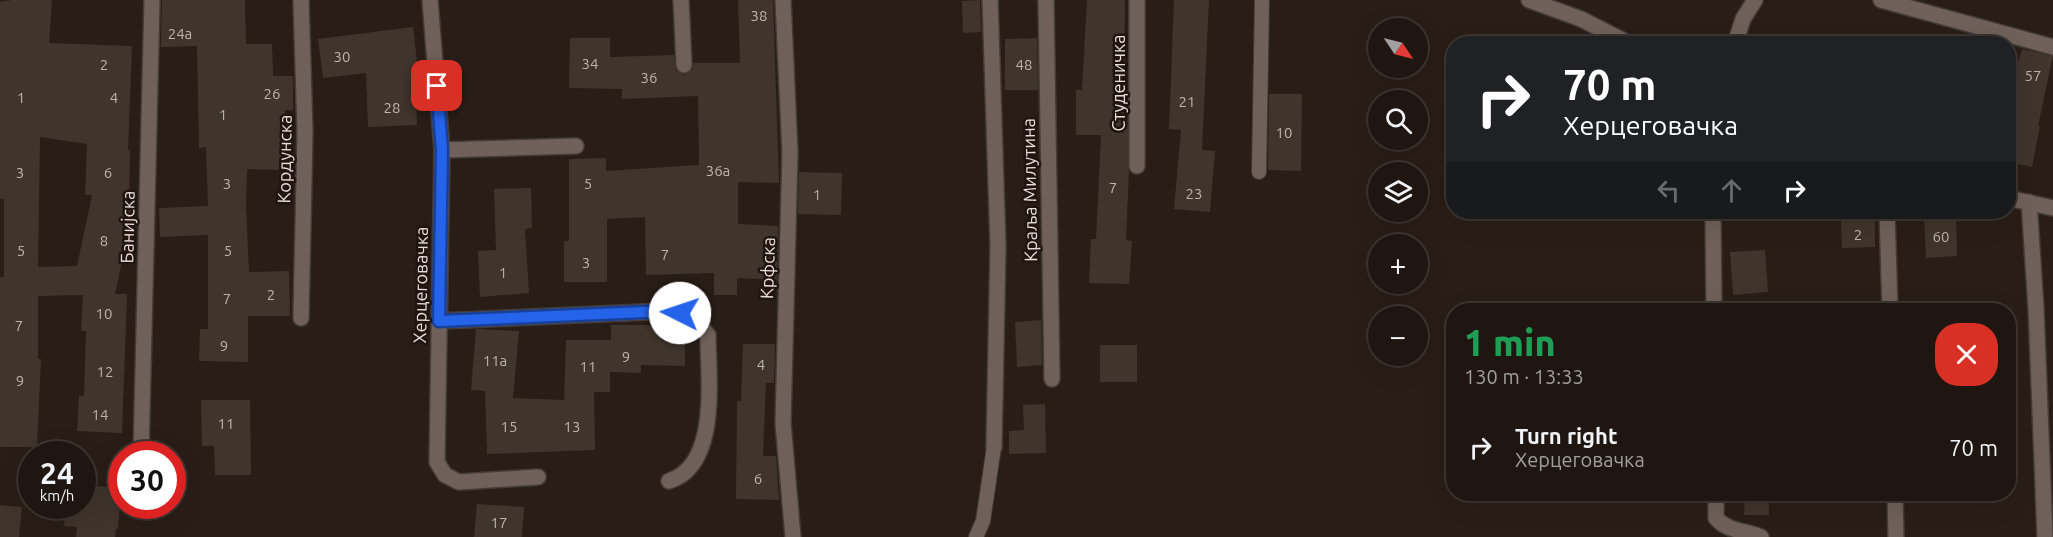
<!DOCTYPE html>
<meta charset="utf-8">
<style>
body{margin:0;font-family:Ubuntu,sans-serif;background:#271f1a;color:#f1f3f6;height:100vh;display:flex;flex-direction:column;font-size:22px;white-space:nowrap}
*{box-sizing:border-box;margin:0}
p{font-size:20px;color:#a19f9f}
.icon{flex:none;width:33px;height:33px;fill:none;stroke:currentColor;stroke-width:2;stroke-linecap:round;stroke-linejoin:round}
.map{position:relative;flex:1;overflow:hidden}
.side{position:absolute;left:1446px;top:303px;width:570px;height:198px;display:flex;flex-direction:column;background:#1f1611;border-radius:24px;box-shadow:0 6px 24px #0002,0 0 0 2px #3c3531}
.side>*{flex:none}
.guide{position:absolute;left:1446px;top:36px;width:570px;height:183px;border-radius:24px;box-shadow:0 6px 24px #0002,0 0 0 2px #3c3531;background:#202124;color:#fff;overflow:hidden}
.needle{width:39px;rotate:125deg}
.fabs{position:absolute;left:1368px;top:18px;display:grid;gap:12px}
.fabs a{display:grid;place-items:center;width:60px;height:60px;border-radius:50%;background:#1f1611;box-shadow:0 6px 24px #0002,0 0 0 2px #3c3531;font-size:30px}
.speed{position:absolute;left:18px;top:441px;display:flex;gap:12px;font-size:30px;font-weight:700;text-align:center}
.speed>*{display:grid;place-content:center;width:78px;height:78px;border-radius:50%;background:#1f1611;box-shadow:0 6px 24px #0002,0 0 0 2px #3c3531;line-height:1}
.speed small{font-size:15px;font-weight:400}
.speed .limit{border:9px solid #d22;background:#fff;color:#111}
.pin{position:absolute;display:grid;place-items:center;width:51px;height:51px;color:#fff;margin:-26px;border-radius:12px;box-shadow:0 3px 9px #0006}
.me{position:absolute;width:66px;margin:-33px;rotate:274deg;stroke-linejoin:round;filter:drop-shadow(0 0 4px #0008)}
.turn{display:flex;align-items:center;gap:21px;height:126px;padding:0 18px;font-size:27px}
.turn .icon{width:78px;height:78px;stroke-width:2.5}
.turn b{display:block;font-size:42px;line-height:51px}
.lanes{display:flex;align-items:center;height:57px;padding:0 18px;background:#0003;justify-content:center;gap:30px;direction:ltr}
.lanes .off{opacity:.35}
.round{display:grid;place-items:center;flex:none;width:63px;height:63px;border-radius:24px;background:#271f1a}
.overview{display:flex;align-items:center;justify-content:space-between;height:102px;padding:0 18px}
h1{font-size:36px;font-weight:800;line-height:45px;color:#1e9e55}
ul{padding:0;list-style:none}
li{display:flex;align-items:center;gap:18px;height:84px;padding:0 18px}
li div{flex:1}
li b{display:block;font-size:22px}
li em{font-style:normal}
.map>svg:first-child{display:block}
.building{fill:#3f352c;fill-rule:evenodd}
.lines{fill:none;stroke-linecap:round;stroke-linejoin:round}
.service-casing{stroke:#443b37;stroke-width:16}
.minor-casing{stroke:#443b37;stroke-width:18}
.service{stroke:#6f615a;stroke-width:14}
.minor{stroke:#6f615a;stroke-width:15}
.route-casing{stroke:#184099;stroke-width:15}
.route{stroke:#2563eb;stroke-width:10}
.labels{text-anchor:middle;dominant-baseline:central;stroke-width:5;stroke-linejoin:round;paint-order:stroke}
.number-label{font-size:15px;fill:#bcb4ae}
.street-label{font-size:18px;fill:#e6ded9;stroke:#1f140e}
</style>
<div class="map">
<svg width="2053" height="537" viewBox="0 0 2053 537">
<rect width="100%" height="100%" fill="#291e17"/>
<path class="building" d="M 12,0 L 52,0 L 49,43 L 132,46 L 128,150 L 130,150 L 129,209 L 133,209 L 115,294 L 127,294 L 122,433 L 77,431 L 79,396 L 84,396 L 86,331 L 81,331 L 83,295 L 38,296 L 38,359 L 41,359 L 37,447 L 0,447 L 0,277 L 4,277 L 4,199 L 0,199 L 0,2 ZM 40,137 L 87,144 L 85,195 L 92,195 L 77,266 L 38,267 Z
M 162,0 L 245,0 L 246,44 L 272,44 L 273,76 L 293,76 L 293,110 L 285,110 L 283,170 L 247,169 L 246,205 L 249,272 L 289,271 L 290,316 L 248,316 L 248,362 L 199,361 L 200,329 L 208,329 L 208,235 L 160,237 L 159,208 L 208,206 L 206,147 L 199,148 L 197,46 L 161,47 Z
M 738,0 L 773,0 L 779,183 L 738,182 L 738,224 L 778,226 L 777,280 L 737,278 L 737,295 L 714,295 L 714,273 L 646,275 L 645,217 L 607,219 L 607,282 L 564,282 L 564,241 L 569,241 L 569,159 L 606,158 L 606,171 L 699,165 L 698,96 L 622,99 L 622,89 L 569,88 L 570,38 L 610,38 L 610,57 L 674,55 L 676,70 L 684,75 L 692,70 L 694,63 L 740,63 Z
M 980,0 L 981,32 L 963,33 L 962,1 Z
M 1087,0 L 1125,0 L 1124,89 L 1127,89 L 1129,171 L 1126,240 L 1132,241 L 1129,284 L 1089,283 L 1091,239 L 1096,239 L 1101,135 L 1076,135 L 1076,90 L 1082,90 Z
M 1174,0 L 1209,0 L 1202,150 L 1215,151 L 1210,212 L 1174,209 L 1181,130 L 1169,129 Z
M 413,27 L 418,70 L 415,70 L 417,125 L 368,127 L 366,73 L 323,78 L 318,39 Z
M 1037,38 L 1038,90 L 1005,90 L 1005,39 Z
M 2022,49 L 2053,56 L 2038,126 L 2040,126 L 2032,167 L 2008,162 L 2008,102 Z
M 1269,94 L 1302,94 L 1301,171 L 1268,170 Z
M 799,172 L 842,173 L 841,215 L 798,214 Z
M 531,188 L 532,228 L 525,229 L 529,293 L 480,297 L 478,251 L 496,250 L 494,189 Z
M 1851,212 L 1875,212 L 1875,247 L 1842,248 L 1841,221 L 1851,221 Z
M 1956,213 L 1957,256 L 1926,258 L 1924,215 Z
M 1765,250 L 1768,292 L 1733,295 L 1730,252 Z
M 1041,320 L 1042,365 L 1017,367 L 1015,322 Z
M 611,325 L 685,325 L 685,366 L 641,365 L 641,373 L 610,372 L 610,392 L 594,392 L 595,450 L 487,454 L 485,391 L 471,390 L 476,329 L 519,331 L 513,398 L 564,400 L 566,340 L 611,340 Z
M 743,344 L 775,344 L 774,383 L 766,383 L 763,456 L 776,456 L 779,500 L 736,499 L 737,401 L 741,401 Z
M 1100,345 L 1137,345 L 1137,382 L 1100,382 Z
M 201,400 L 250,400 L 251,475 L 215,475 L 214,446 L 202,446 Z
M 1045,404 L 1046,453 L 1009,454 L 1009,431 L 1024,430 L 1023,405 Z
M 82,485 L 121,488 L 118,529 L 116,529 L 115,537 L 76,537 L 77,527 L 64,526 L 66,506 L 82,506 Z
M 1745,494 L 1769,494 L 1769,515 L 1744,515 Z
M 477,504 L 524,507 L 522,537 L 474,537 Z
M 0,505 L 22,507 L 19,537 L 0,537 Z"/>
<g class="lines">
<g class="service-casing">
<path id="service" d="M 1259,172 L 1262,0
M 976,537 L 983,521 L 994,447"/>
</g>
<g class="minor-casing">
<path id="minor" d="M 430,0 L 442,150 L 437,462 L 445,475 L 459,482 L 538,477
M 681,0 L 684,65
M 783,0 L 790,153 L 783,423 L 793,537
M 990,0 L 998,246 L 994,447
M 1046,0 L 1052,379
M 1137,0 L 1137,166
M 1529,0 L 1581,19 L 1630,44
M 1881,0 L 2053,47
M 1735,44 L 1743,19 L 1755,0
M 442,150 L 576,146
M 2008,198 L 2053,208
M 2029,202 L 2036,308 L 2045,537
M 1713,212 L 1714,310
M 1887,212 L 1890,310
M 301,318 L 305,132 L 301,0
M 439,321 L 668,311 L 692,316 L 708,335 C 708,378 720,465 669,481
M 141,454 L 152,0
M 1716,494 L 1716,518 C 1728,532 1745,530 1761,537
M 1895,494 L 1896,537"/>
</g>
<use href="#service" class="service"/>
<use href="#minor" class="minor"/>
</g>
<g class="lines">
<g class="route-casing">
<path id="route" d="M 437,86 L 442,150 L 439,321 L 668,311 L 680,313"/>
</g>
<use href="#route" class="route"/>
</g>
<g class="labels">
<g class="number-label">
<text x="759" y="15">38</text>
<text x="180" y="33">24a</text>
<text x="342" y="56">30</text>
<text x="590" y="63">34</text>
<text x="104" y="64">2</text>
<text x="1024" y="64">48</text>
<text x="2033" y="75">57</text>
<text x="649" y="77">36</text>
<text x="272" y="93">26</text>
<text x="21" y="97">1</text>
<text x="114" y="97">4</text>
<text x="1187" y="101">21</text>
<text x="392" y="107">28</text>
<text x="223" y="114">1</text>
<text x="1284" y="132">10</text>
<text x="718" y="170">36a</text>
<text x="20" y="172">3</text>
<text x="108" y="172">6</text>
<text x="227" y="183">3</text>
<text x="588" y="183">5</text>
<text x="1113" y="187">7</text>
<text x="1194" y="193">23</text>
<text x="817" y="194">1</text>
<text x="1858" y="234">2</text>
<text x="1941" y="236">60</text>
<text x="104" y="240">8</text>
<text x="21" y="250">5</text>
<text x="228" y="250">5</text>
<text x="665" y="254">7</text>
<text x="586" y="262">3</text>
<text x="503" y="272">1</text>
<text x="271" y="294">2</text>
<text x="227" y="298">7</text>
<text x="104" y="313">10</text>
<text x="19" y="325">7</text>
<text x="224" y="345">9</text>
<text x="626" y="356">9</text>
<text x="495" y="360">11a</text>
<text x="761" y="364">4</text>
<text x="588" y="366">11</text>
<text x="105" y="371">12</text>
<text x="20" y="380">9</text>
<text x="100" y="414">14</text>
<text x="226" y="423">11</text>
<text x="509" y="426">15</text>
<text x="572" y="426">13</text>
<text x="758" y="478">6</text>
<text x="499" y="522">17</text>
</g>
<g class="street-label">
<text transform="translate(1118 83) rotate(-90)">Студеничка</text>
<text transform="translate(284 159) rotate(-89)">Кордунска</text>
<text transform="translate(1029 190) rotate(-91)">Краља Милутина</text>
<text transform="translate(127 227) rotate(-89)">Банијска</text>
<text transform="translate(767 268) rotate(-88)">Крфска</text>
<text transform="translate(420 285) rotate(-89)">Херцеговачка</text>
</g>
</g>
</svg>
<div class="fabs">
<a><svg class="needle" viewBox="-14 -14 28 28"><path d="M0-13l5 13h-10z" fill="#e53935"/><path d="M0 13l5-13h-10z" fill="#a19f9f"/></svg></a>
<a><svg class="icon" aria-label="search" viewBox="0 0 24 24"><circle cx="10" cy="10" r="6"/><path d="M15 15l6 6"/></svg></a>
<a><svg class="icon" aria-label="layers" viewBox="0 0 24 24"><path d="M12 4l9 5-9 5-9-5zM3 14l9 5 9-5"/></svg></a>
<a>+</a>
<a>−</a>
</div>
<div class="speed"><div>24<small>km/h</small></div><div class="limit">30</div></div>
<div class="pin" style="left:437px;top:86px;background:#d93025"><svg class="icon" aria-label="arrive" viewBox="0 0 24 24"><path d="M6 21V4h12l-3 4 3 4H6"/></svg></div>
<svg class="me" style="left:680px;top:313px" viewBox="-20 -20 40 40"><circle r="19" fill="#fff"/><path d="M0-13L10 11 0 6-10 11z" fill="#2563eb"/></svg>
<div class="guide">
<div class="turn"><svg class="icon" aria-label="right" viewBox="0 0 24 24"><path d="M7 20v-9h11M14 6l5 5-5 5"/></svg><div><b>70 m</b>Херцеговачка</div></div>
<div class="lanes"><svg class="icon off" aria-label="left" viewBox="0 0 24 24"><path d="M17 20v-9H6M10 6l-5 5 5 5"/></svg><svg class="icon off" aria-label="ahead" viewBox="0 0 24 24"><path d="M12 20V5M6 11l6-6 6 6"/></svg><svg class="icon" aria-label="right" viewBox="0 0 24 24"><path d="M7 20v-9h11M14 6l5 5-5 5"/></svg></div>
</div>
<section class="side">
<div class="overview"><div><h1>1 min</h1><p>130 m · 13:33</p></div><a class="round" style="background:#d93025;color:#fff"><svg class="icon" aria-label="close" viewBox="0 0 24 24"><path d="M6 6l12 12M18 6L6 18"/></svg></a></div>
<ul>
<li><svg class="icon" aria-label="right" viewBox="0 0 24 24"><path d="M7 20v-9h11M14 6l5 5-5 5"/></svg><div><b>Turn right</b><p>Херцеговачка</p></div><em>70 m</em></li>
</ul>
</section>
</div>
